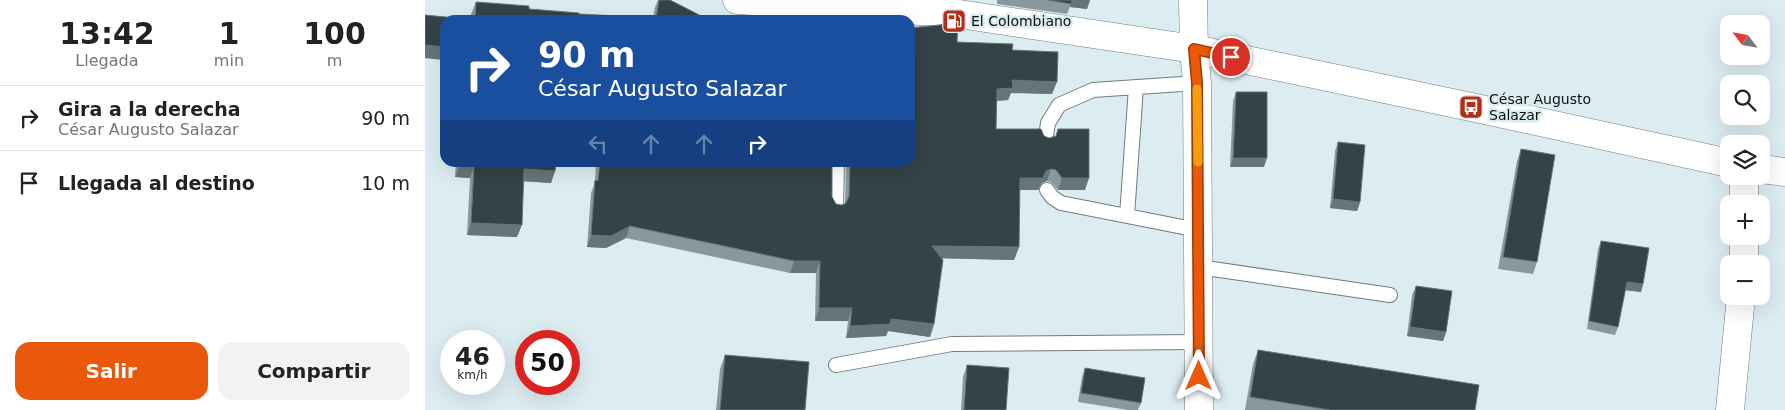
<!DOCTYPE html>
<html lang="es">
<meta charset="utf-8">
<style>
body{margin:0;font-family:"DejaVu Sans",sans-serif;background:#f2f2f2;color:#222;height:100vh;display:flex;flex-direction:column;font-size:19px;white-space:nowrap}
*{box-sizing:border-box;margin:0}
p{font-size:16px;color:#767676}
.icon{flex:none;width:28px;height:28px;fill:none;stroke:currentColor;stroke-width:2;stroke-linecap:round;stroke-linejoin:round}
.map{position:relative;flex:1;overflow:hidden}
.drawer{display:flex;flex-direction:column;background:#fff;width:425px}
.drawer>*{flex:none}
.guide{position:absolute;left:15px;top:15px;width:475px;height:152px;border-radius:15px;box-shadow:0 5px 20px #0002;background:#1a4fa0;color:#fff;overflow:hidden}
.needle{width:32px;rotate:301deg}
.controls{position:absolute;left:1295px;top:15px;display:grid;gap:10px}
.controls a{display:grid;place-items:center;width:50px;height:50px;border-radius:10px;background:#fff;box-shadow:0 5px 20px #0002;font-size:25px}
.speed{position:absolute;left:15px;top:330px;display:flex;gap:10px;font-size:25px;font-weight:700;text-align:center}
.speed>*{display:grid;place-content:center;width:65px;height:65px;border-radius:50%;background:#fff;box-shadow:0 5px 20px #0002;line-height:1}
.speed small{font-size:12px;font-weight:400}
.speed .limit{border:8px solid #d22;background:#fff;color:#111}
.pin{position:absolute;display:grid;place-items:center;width:42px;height:42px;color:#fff;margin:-21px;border:2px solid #fff;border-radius:50%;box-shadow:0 1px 5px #0007}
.me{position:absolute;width:55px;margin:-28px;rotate:0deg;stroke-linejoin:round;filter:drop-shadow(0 0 4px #0008)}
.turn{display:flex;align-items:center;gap:18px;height:105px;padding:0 15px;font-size:22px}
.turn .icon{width:65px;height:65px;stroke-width:2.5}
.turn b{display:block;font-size:35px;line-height:42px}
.lanes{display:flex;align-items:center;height:48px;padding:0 15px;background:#0003;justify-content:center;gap:25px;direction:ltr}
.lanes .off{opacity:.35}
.eta{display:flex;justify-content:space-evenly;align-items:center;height:85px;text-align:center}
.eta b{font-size:30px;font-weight:600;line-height:35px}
.button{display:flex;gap:10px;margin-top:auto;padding:10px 15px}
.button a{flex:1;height:58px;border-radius:15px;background:#ea580c;color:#fff;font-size:20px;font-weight:600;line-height:58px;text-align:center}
.button a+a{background:#f2f2f2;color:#222}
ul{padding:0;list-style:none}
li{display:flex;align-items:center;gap:15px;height:65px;padding:0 15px;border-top:1px solid #e0e0e0}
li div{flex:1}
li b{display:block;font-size:19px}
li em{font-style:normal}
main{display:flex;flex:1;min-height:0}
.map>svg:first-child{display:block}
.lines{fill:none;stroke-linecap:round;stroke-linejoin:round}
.lane-casing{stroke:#6e7d80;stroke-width:16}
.street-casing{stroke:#6e7d80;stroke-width:29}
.secondary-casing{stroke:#6e7d80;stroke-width:29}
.lane{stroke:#fff;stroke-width:14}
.street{stroke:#fff;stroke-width:28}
.secondary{stroke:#fff;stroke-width:28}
.wall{fill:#88989c}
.shaded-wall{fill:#677579}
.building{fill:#354246;stroke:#677579}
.route-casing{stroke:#983908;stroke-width:12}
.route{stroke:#ea580c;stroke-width:9}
.slow{stroke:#f59e0b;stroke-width:9}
.labels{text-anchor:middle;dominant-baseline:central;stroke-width:5;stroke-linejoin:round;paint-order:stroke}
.poi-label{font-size:14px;fill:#0c1113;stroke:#dcedf1;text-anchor:start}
</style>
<main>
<section class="drawer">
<div class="eta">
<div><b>13:42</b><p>Llegada</p></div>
<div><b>1</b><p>min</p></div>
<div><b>100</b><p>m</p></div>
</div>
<ul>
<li><svg class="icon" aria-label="right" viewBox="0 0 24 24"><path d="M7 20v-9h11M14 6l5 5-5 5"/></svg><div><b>Gira a la derecha</b><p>César Augusto Salazar</p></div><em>90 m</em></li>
<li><svg class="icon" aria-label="arrive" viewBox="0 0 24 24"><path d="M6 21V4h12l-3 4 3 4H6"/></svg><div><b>Llegada al destino</b></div><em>10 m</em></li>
</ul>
<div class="button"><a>Salir</a><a>Compartir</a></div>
</section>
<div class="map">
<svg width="1360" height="410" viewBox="0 0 1360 410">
<rect width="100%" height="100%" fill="#dcedf1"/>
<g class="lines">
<g class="lane-casing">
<path id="lane" d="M 620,142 L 623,123 L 634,105 L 668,90 L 772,83
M 622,190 L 627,197 L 636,203 L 773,230
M 411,209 L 412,162
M 702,216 L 711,87
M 774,267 L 965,295
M 411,365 L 527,344 L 774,342"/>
</g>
<g class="street-casing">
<path id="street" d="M 312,0 L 527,13 L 769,49 L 1046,107 L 1304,163
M 1336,169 L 1360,172
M 1319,176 L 1319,204
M 1319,264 L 1319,236
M 1305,410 L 1316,296"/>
</g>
<g class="secondary-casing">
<path id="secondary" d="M 768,0 L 769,49 L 772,83 L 774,410"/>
</g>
<use href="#lane" class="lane"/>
<use href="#street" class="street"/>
<use href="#secondary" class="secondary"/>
</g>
<path class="wall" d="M 233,0 L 245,0 L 284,20 L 20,20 L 20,60 L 0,58 L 0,15 L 46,19 L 46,14 L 51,2 L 104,9 L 154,14 L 228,18 L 230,7 Z
M 572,0 L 665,0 L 662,9 L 645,7 L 642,14 L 572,4 Z
M 532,42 L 587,50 L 627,94 L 586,93 L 583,100 L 572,101 L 571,129 L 619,136 L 660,190 L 633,190 L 626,182 L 622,181 L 617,183 L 613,190 L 595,190 L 594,247 L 589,260 L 516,258 L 509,324 L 505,337 L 463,331 L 461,336 L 421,338 L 423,321 L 390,321 L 391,273 L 365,273 L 201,238 L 181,248 L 162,247 L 166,193 L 170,182 L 171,162 L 407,162 L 407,197 L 411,204 L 416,205 L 420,204 L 421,162 L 485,162 Z
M 811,92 L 839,167 L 805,167 L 808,101 Z
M 913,142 L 935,202 L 932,211 L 905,208 L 910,151 Z
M 1096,149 L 1112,262 L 1108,274 L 1073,269 L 1092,161 Z
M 31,162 L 131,162 L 130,171 L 126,183 L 99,181 L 92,237 L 42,235 L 45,178 L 30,177 Z
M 1176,241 L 1218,284 L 1216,292 L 1200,290 L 1193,327 L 1190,335 L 1162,329 L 1173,249 Z
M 991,286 L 1021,332 L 1018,341 L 982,336 L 987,295 Z
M 833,350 L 1050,410 L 820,410 L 828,364 Z
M 300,355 L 380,410 L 291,410 L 295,369 Z
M 542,365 L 581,410 L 536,410 L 538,377 Z
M 660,368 L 716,403 L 713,410 L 703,410 L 653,402 L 657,377 Z"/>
<path class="shaded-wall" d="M 646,0 L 665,0 L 662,9 L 645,7 L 646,4 Z
M 0,45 L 20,47 L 20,60 L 0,58 Z
M 587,80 L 632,82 L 627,94 L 586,93 L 583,100 L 567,101 L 572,89 Z
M 808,158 L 842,158 L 839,167 L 805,167 Z
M 35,165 L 49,166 L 45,178 L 30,177 Z
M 99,169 L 130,171 L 126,183 L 95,181 Z
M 626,169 L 622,181 L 617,183 L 613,190 L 590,190 L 595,178 Z
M 637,178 L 664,178 L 660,190 L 633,190 Z
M 908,199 L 935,202 L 932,211 L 905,208 Z
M 46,223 L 97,225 L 92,237 L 42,235 Z
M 205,226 L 201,238 L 181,248 L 162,247 L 166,235 Z
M 507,246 L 594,247 L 589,260 L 503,258 Z
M 369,261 L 395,261 L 391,273 L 365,273 Z
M 1202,282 L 1218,284 L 1216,292 L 1199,290 Z
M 394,308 L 427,308 L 423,321 L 390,321 Z
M 466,319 L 509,324 L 505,337 L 463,331 L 461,336 L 421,338 L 425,326 Z
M 985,327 L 1021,332 L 1018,341 L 982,336 Z"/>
<path class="building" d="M 234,0 L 245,0 L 284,20 L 20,20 L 20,47 L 0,45 L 0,15 L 50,20 L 51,2 L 104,6 L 104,9 L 154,13 L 154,14 L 231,18 Z
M 623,0 L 647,0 L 646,4 Z
M 533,23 L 532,42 L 588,44 L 587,50 L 633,52 L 632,82 L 587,80 L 588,88 L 572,89 L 571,129 L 616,129 L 619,136 L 624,138 L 631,136 L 633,129 L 664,129 L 664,178 L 637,178 L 631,170 L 626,169 L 621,171 L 618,178 L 595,178 L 594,247 L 507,246 L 518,260 L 509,324 L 466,319 L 465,324 L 425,326 L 427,308 L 394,308 L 395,261 L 369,261 L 205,226 L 186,236 L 166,235 L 170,180 L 173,181 L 175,162 L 407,162 L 407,197 L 411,204 L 416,205 L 420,204 L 424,197 L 425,162 L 485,162 L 485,28 Z
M 811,92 L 842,92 L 842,158 L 808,158 Z
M 913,142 L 940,145 L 935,202 L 908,199 Z
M 1096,149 L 1130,155 L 1112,262 L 1078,257 Z
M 35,162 L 131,162 L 130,171 L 99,169 L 97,225 L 46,223 L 49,166 L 35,165 Z
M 1176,241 L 1224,248 L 1218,284 L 1202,282 L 1193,327 L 1164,321 Z
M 991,286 L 1027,291 L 1021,332 L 985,327 Z
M 833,350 L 1054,385 L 1050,410 L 905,410 L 825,397 Z
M 300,355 L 384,362 L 380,410 L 295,410 Z
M 542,365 L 584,368 L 581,410 L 539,410 Z
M 660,368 L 720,378 L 716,403 L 656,393 Z"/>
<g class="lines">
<g class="route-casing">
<path id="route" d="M 774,376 L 772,83 L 769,49 L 806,57"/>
</g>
<use href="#route" class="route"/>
<path class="slow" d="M 772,89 L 773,162"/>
</g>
<defs>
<g id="fuel-square" transform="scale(1.25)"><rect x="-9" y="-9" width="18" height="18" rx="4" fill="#b82b15" stroke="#dcedf1"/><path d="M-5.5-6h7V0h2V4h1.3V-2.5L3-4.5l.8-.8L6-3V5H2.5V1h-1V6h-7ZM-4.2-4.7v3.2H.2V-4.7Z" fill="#fff"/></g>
<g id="bus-square" transform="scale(1.25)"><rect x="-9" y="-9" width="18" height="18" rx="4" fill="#b82b15" stroke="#dcedf1"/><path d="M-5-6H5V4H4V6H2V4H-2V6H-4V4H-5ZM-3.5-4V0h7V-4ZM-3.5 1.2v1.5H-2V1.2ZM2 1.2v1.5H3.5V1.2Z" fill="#fff"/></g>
</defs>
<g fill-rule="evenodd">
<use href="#fuel-square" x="529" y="21"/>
<use href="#bus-square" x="1046" y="107"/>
</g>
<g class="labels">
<g class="poi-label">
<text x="546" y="21">El Colombiano</text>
<text x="1064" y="99">César Augusto<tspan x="1064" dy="16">Salazar</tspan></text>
</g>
</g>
</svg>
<div class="controls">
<a><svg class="needle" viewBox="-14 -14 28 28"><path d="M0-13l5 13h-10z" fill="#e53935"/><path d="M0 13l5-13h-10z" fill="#767676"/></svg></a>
<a><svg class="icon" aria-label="search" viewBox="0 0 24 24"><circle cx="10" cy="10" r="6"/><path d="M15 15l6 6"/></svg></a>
<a><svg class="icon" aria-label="layers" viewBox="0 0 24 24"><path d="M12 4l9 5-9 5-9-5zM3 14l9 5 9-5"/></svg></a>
<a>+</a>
<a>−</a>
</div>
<div class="speed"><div>46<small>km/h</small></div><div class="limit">50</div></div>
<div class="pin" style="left:806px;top:57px;background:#d93025"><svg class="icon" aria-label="arrive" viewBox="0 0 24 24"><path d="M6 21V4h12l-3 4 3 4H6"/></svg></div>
<svg class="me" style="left:774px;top:376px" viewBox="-20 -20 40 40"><path d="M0-17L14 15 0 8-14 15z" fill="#ea580c" stroke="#fff" stroke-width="4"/></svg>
<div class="guide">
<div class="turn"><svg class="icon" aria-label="right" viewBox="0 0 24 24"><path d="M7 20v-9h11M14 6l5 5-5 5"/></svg><div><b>90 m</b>César Augusto Salazar</div></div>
<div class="lanes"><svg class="icon off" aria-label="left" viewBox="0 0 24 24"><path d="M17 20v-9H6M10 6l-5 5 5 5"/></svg><svg class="icon off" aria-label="ahead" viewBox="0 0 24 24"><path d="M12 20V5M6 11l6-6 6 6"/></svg><svg class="icon off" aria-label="ahead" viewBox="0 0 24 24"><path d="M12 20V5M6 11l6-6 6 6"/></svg><svg class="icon" aria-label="right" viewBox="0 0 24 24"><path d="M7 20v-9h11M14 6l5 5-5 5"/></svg></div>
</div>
</div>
</main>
